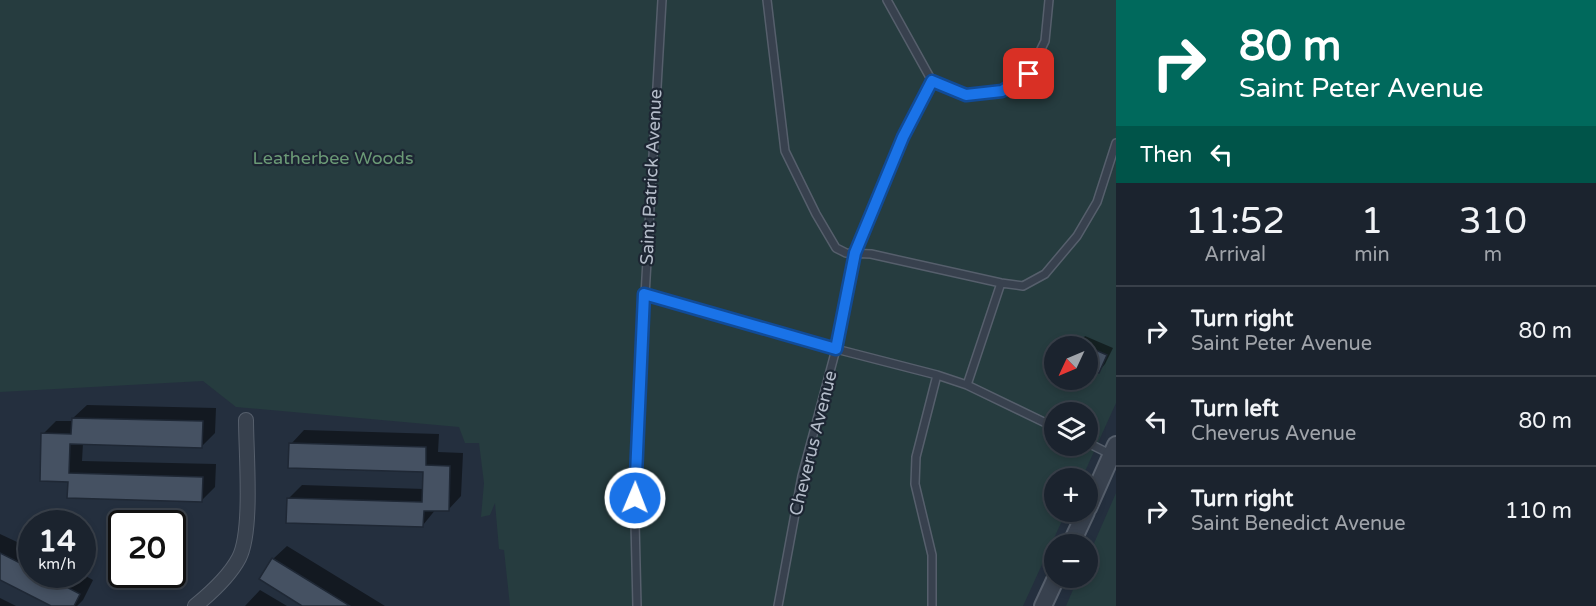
<!DOCTYPE html>
<meta charset="utf-8">
<style>
body{margin:0;font-family:"Varela Round",sans-serif;background:#242b36;color:#f1f3f6;height:100vh;display:flex;flex-direction:column;font-size:22px;white-space:nowrap}
*{box-sizing:border-box;margin:0}
p{font-size:20px;color:#a0a4aa}
.icon{flex:none;width:33px;height:33px;fill:none;stroke:currentColor;stroke-width:2;stroke-linecap:round;stroke-linejoin:round}
.map{position:relative;flex:1;overflow:hidden}
.side{display:flex;flex-direction:column;background:#1b232e;width:480px}
.side>*{flex:none}
.banner{background:#00695c;color:#fff;overflow:hidden}
.needle{width:39px;rotate:226deg}
.tools{position:absolute;left:1044px;top:336px;display:grid;gap:12px}
.tools a{display:grid;place-items:center;width:54px;height:54px;border-radius:50%;background:#1b232e;box-shadow:0 3px 9px #0003,0 0 0 2px #39404a;font-size:30px}
.speed{position:absolute;left:18px;top:510px;display:flex;gap:12px;font-size:30px;font-weight:700;text-align:center}
.speed>*{display:grid;place-content:center;width:78px;height:78px;border-radius:50%;background:#1b232e;box-shadow:0 3px 9px #0003,0 0 0 2px #39404a;line-height:1}
.speed small{font-size:15px;font-weight:400}
.speed .limit{border:3px solid #111;border-radius:9px;background:#fff;color:#111}
.pin{position:absolute;display:grid;place-items:center;width:51px;height:51px;color:#fff;margin:-26px;border-radius:12px;box-shadow:0 3px 9px #0006}
.me{position:absolute;width:66px;margin:-33px;rotate:1deg;stroke-linejoin:round;filter:drop-shadow(0 0 4px #0008)}
.turn{display:flex;align-items:center;gap:21px;height:126px;padding:0 24px;font-size:27px}
.turn .icon{width:78px;height:78px;stroke-width:2.5}
.turn b{display:block;font-size:42px;line-height:51px}
.then{display:flex;align-items:center;height:57px;padding:0 24px;background:#0003;gap:12px;font-size:22px}
.eta{display:flex;justify-content:space-evenly;align-items:center;height:102px;text-align:center}
.eta b{font-size:36px;font-weight:600;line-height:42px}
ul{padding:0;list-style:none}
li{display:flex;align-items:center;gap:18px;height:90px;padding:0 24px;border-top:2px solid #39404a}
li div{flex:1}
li b{display:block;font-size:22px}
li em{font-style:normal}
main{display:flex;flex:1;min-height:0}
.map>svg:first-child{display:block}
.green{fill:#263c3f;fill-rule:evenodd}
.shadow{fill:#0007}
.building{fill:#455162;stroke:#1f2835;stroke-width:1.5}
.lines{fill:none;stroke-linecap:round;stroke-linejoin:round}
.service-casing{stroke:#565f6c;stroke-width:10}
.minor-casing{stroke:#565f6c;stroke-width:16}
.tertiary-casing{stroke:#565f6c;stroke-width:20}
.service{stroke:#38414e;stroke-width:7}
.minor{stroke:#38414e;stroke-width:14}
.tertiary{stroke:#38414e;stroke-width:16}
.route-casing{stroke:#114b97;stroke-width:15}
.route{stroke:#1a73e8;stroke-width:10}
.labels{text-anchor:middle;dominant-baseline:central;stroke-width:4.5;stroke-linejoin:round;paint-order:stroke}
.park-label{font-size:18px;fill:#6b9a76;stroke:#1d2633}
.street-label{font-size:18px;fill:#b4bcc9;stroke:#1d2633}
</style>
<main>
<div class="map">
<svg width="1116" height="606" viewBox="0 0 1116 606">
<rect width="100%" height="100%" fill="#242f3e"/>
<path class="green" d="M 0,0 L 1116,0 L 1116,403 L 1082,478 L 1054,478 L 1054,512 L 1066,512 L 1023,606 L 510,606 L 504,550 L 499,549 L 495,503 L 490,515 L 481,517 L 484,483 L 479,443 L 465,443 L 459,427 L 236,407 L 203,381 L 0,392 ZM 1054,346 L 1088,346 L 1088,380 L 1054,380 ZM 1054,412 L 1088,412 L 1088,446 L 1054,446 Z
M 1116,493 L 1116,606 L 1066,606 L 1078,578 L 1088,578 L 1088,557 Z"/>
<path class="shadow" d="M 1085,336 L 1113,348 L 1105,364 L 1099,371 L 1090,367 L 1088,369 L 1088,346 L 1077,346 Z
M 87,405 L 216,408 L 215,433 L 202,446 L 83,443 L 82,461 L 216,464 L 215,487 L 202,500 L 69,481 L 43,434 L 56,421 L 73,421 L 73,418 Z
M 304,430 L 439,434 L 438,452 L 463,453 L 461,496 L 448,510 L 436,509 L 423,525 L 288,499 L 302,485 L 424,489 L 425,470 L 291,444 Z
M 0,534 L 32,549 L 32,574 L 82,574 L 93,580 L 83,600 L 77,606 L 55,606 L 0,579 Z
M 287,546 L 385,606 L 305,606 L 273,559 Z
M 260,590 L 287,606 L 245,606 Z
M 0,598 L 16,606 L 0,606 Z"/>
<path class="building" d="M 1077,342 L 1107,355 L 1099,373 L 1088,368 L 1088,369 L 1088,346 L 1075,346 Z
M 72,418 L 203,421 L 202,448 L 70,444 L 69,473 L 203,477 L 202,502 L 67,498 L 68,482 L 40,481 L 41,433 L 71,434 Z
M 289,443 L 426,447 L 426,465 L 450,466 L 449,511 L 424,511 L 423,527 L 286,523 L 287,498 L 422,502 L 423,472 L 288,468 Z
M 0,553 L 32,569 L 32,574 L 42,574 L 80,594 L 74,606 L 51,606 L 0,580 Z
M 272,558 L 350,606 L 302,606 L 259,579 Z"/>
<g class="lines">
<g class="service-casing">
<path id="service" d="M 767,0 L 785,151 L 816,214 L 836,248 L 846,253 L 871,254 L 1001,283 L 1023,286 L 1045,274 L 1077,236 L 1097,202 L 1116,143
M 887,0 L 932,81 L 966,95 L 1002,91 L 1029,74 L 1045,41 L 1049,0
M 644,294 L 836,349 L 937,375 L 967,385 L 1054,427
M 967,385 L 1001,283
M 1088,443 L 1112,455
M 637,606 L 635,522 L 636,452 L 662,0
M 778,606 L 802,476 L 836,349 L 855,253 L 903,137 L 932,81
M 932,606 L 932,555 L 915,484 L 916,457 L 937,375"/>
</g>
<g class="minor-casing">
<path id="minor" d="M 195,606 C 211,593 229,577 239,558 C 253,531 246,453 246,420"/>
</g>
<g class="tertiary-casing">
<path id="tertiary" d="M 1088,508 L 1116,445
M 1071,544 L 1086,512
M 1043,606 L 1056,578"/>
</g>
<use href="#service" class="service"/>
<use href="#minor" class="minor"/>
<use href="#tertiary" class="tertiary"/>
</g>
<g class="lines">
<g class="route-casing">
<path id="route" d="M 635,498 L 644,294 L 836,349 L 855,253 L 903,137 L 932,81 L 966,95 L 1002,91 L 1029,74"/>
</g>
<use href="#route" class="route"/>
</g>
<g class="labels">
<g class="park-label">
<text x="333" y="158">Leatherbee Woods</text>
</g>
<g class="street-label">
<text transform="translate(651 177) rotate(-87)">Saint Patrick Avenue</text>
<text transform="translate(813 443) rotate(-76)">Cheverus Avenue</text>
</g>
</g>
</svg>
<div class="tools">
<a><svg class="needle" viewBox="-14 -14 28 28"><path d="M0-13l5 13h-10z" fill="#e53935"/><path d="M0 13l5-13h-10z" fill="#a0a4aa"/></svg></a>
<a><svg class="icon" aria-label="layers" viewBox="0 0 24 24"><path d="M12 4l9 5-9 5-9-5zM3 14l9 5 9-5"/></svg></a>
<a>+</a>
<a>−</a>
</div>
<div class="speed"><div>14<small>km/h</small></div><div class="limit">20</div></div>
<div class="pin" style="left:1029px;top:74px;background:#d93025"><svg class="icon" aria-label="arrive" viewBox="0 0 24 24"><path d="M6 21V4h12l-3 4 3 4H6"/></svg></div>
<svg class="me" style="left:635px;top:498px" viewBox="-20 -20 40 40"><circle r="17" fill="#1a73e8" stroke="#fff" stroke-width="3"/><path d="M0-11L8 9 0 5-8 9z" fill="#fff"/></svg>
</div>
<section class="side">
<div class="banner">
<div class="turn"><svg class="icon" aria-label="right" viewBox="0 0 24 24"><path d="M7 20v-9h11M14 6l5 5-5 5"/></svg><div><b>80 m</b>Saint Peter Avenue</div></div>
<div class="then">Then<svg class="icon" aria-label="left" viewBox="0 0 24 24"><path d="M17 20v-9H6M10 6l-5 5 5 5"/></svg></div>
</div>
<div class="eta">
<div><b>11:52</b><p>Arrival</p></div>
<div><b>1</b><p>min</p></div>
<div><b>310</b><p>m</p></div>
</div>
<ul>
<li><svg class="icon" aria-label="right" viewBox="0 0 24 24"><path d="M7 20v-9h11M14 6l5 5-5 5"/></svg><div><b>Turn right</b><p>Saint Peter Avenue</p></div><em>80 m</em></li>
<li><svg class="icon" aria-label="left" viewBox="0 0 24 24"><path d="M17 20v-9H6M10 6l-5 5 5 5"/></svg><div><b>Turn left</b><p>Cheverus Avenue</p></div><em>80 m</em></li>
<li><svg class="icon" aria-label="right" viewBox="0 0 24 24"><path d="M7 20v-9h11M14 6l5 5-5 5"/></svg><div><b>Turn right</b><p>Saint Benedict Avenue</p></div><em>110 m</em></li>
</ul>
</section>
</main>
